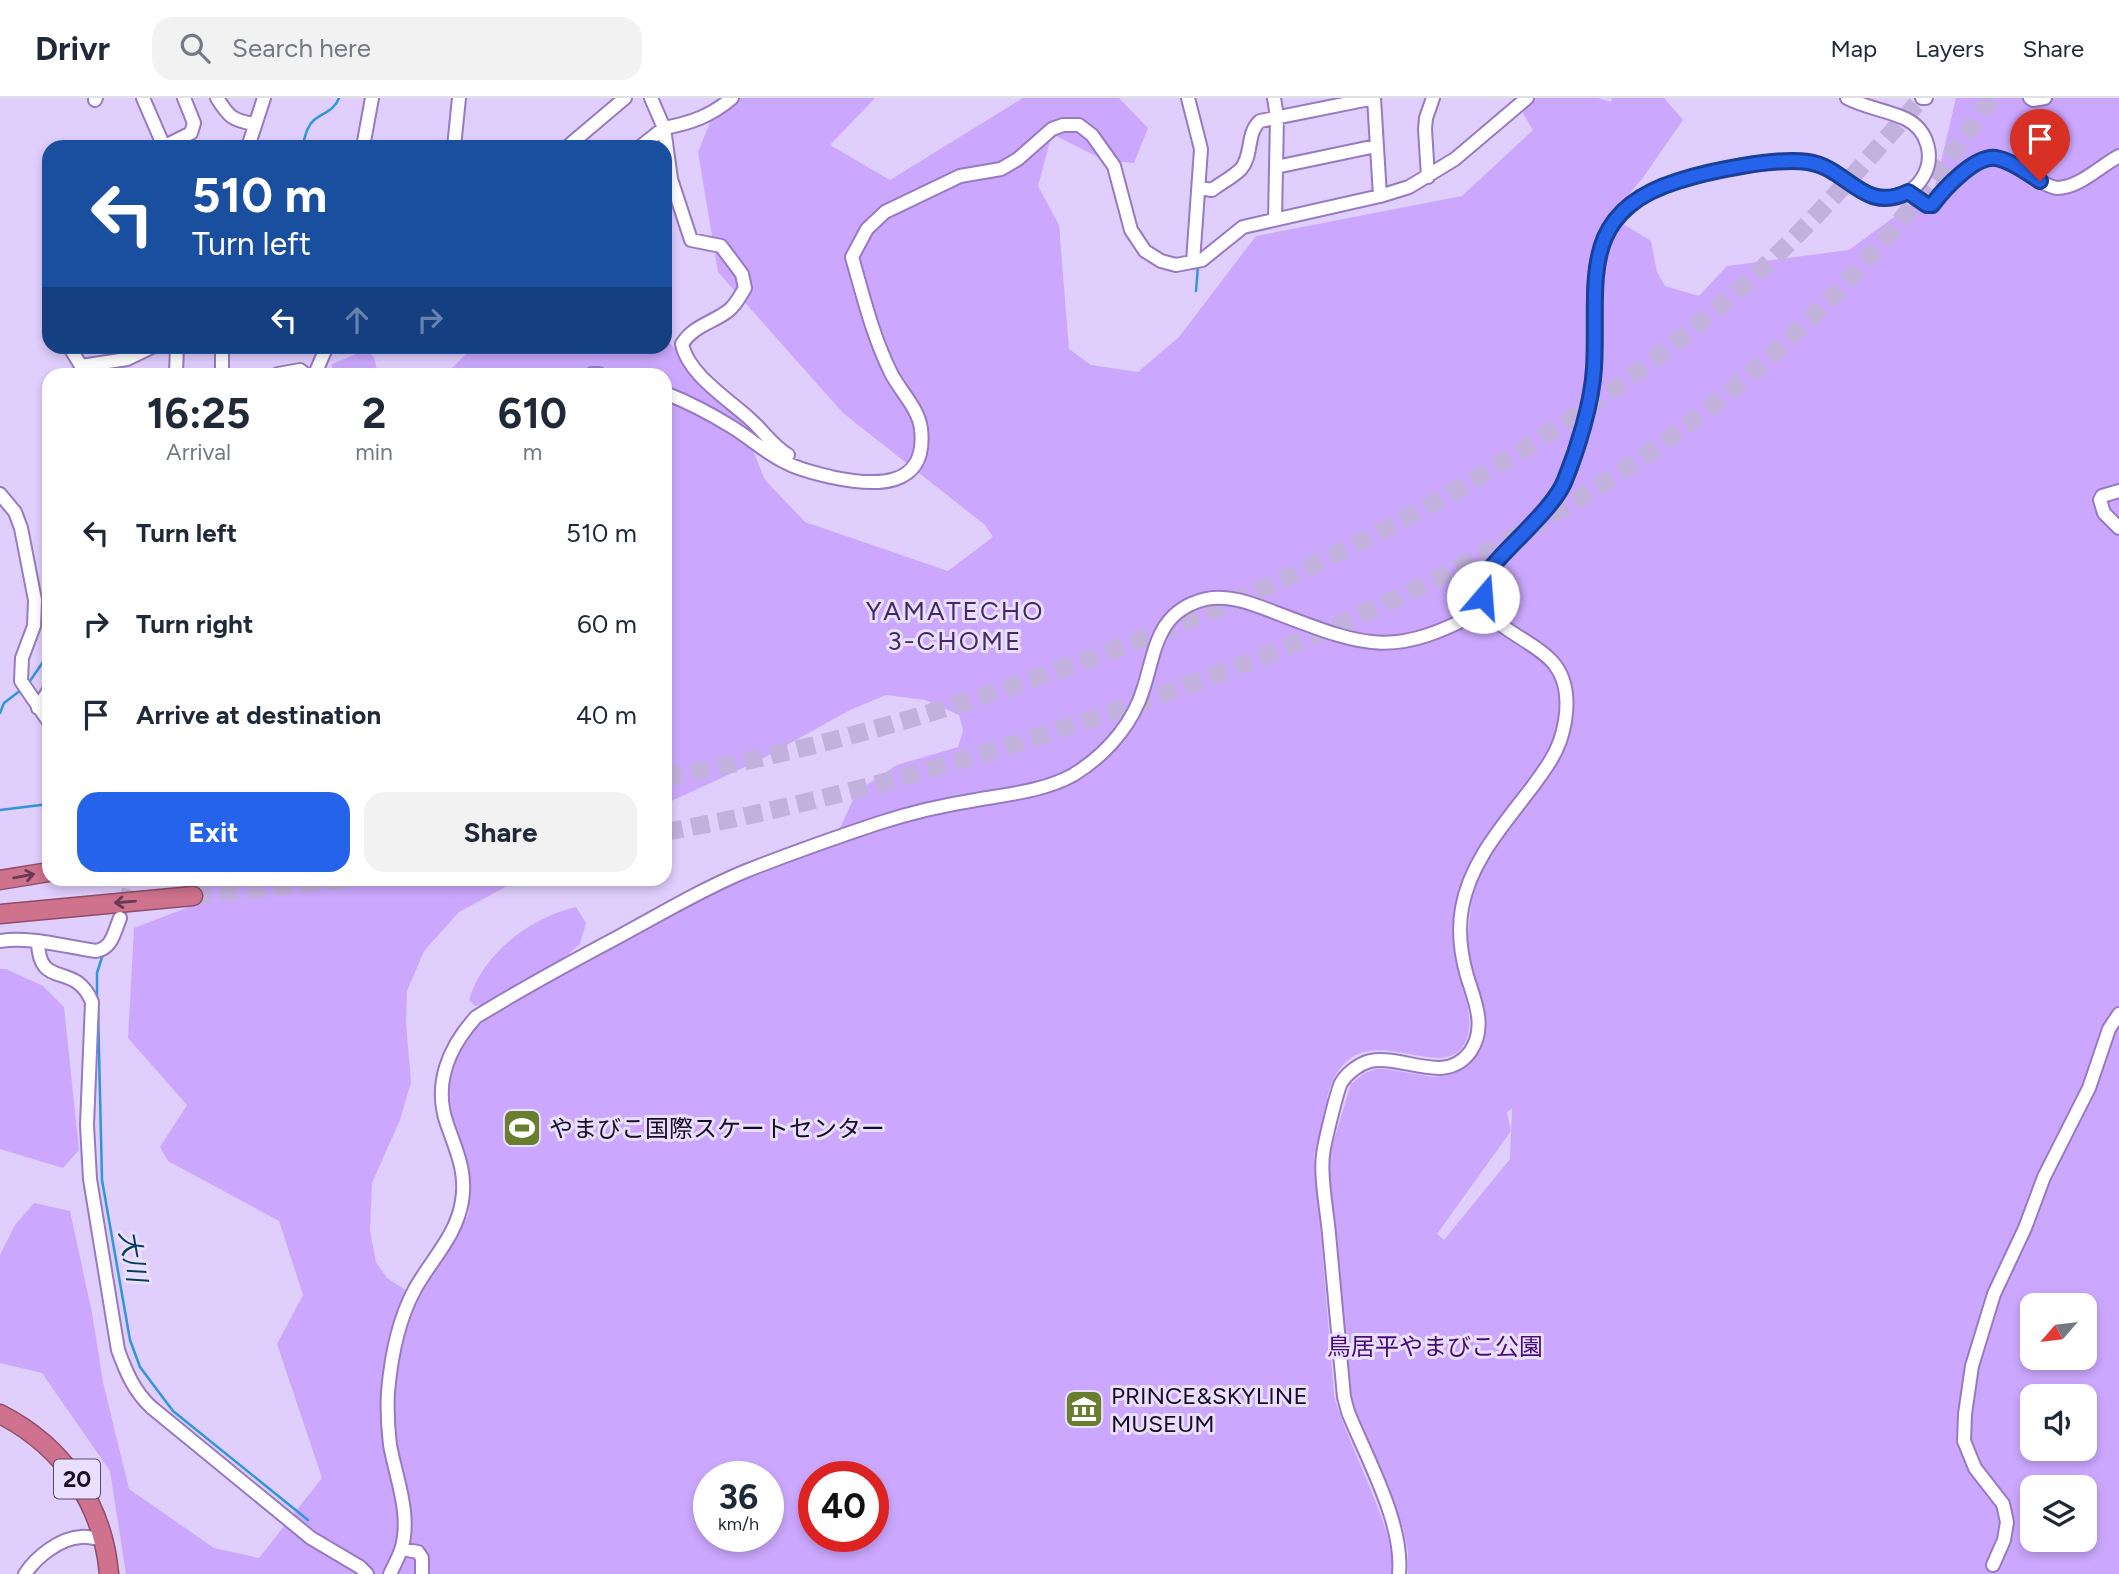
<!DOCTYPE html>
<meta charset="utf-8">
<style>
body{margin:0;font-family:Figtree,"Noto Sans JP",sans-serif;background:#f2f2f3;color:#1f2937;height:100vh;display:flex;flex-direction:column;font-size:26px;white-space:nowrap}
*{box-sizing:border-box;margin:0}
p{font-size:23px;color:#747a83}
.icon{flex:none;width:38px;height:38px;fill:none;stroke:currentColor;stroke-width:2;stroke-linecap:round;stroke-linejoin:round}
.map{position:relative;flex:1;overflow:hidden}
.sheet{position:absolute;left:42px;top:270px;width:630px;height:518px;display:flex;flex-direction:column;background:#fff;border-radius:21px;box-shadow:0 4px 10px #0003}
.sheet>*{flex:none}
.top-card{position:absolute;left:42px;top:42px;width:630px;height:214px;border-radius:21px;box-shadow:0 4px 10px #0003;background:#1a4fa0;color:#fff;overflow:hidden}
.needle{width:46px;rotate:242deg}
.buttons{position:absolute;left:2020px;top:1195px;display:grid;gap:14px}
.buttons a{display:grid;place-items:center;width:77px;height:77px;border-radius:14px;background:#fff;box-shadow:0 4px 10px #0003;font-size:35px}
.speed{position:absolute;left:693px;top:1363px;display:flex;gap:14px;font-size:35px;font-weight:700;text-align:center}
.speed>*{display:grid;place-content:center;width:91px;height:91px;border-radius:50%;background:#fff;box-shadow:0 4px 10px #0003;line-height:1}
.speed small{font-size:18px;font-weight:400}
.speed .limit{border:10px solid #d22;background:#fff;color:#111}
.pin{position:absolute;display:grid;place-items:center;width:60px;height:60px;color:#fff;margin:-72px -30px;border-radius:50% 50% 50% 0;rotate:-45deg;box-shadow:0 0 7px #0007}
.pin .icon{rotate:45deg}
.me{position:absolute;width:77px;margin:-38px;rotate:18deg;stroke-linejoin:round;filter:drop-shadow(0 0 5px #0008)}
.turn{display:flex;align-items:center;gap:24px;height:147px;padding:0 35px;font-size:32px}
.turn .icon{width:91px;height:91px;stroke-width:2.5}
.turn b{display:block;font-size:49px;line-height:60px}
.lanes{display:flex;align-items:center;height:66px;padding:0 35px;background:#0003;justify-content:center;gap:35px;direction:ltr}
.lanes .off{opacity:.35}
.eta{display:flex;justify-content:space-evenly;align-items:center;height:119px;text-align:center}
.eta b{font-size:42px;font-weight:700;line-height:49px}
.button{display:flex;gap:14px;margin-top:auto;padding:14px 35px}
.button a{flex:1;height:80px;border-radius:21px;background:#2563eb;color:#fff;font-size:28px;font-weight:700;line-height:80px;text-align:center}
.button a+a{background:#f2f2f3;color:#1f2937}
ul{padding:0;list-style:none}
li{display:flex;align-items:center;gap:21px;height:91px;padding:0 35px}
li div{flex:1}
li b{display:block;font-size:26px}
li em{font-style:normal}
header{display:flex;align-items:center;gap:42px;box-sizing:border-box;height:98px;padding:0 35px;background:#fff;border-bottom:2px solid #e0e1e3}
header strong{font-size:33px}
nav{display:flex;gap:38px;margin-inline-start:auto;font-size:24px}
.search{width:490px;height:63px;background:#f2f2f3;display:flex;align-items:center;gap:18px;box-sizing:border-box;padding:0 24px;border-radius:21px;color:#747a83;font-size:26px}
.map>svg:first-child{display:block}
.green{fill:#cba8fe;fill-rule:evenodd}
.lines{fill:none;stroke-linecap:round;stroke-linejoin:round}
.stream{stroke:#2f96d9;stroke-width:2.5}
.minor-tunnel{stroke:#c2b1dd;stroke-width:12;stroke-dasharray:12 6;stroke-linecap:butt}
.highway-tunnel{stroke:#c2b1dd;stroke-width:18;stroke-dasharray:18 9;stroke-linecap:butt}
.minor-casing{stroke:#977ac1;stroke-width:16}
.highway-casing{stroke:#8e4e69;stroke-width:21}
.minor{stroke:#fff;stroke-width:12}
.highway{stroke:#ce728d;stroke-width:18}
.oneway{stroke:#693954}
.route-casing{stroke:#184099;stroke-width:18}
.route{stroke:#2563eb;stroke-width:12}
.labels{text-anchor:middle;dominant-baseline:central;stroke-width:6;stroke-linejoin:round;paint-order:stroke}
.shield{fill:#eadffe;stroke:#564b67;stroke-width:2}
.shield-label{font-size:23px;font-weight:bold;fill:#170b26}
.poi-label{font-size:24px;fill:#170b26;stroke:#eadffe;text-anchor:start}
.park-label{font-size:24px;fill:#460b76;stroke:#eadffe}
.neighbourhood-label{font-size:26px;letter-spacing:2px;fill:#452868;stroke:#eadffe}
.water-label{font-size:26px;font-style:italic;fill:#013b5d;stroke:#eadffe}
</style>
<header>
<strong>Drivr</strong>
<div class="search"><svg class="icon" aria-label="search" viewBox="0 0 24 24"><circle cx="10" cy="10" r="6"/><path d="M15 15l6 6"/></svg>Search here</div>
<nav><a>Map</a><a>Layers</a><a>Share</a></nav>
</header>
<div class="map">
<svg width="2119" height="1476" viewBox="0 0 2119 1476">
<rect width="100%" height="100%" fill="#e0cefd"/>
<path class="green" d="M 720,0 L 875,0 L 830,47 L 890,82 L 1023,0 L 1119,0 L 1148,30 L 1134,65 L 1104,62 L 1052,36 L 1038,88 L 1059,127 L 1069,251 L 1091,267 L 1138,274 L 1179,239 L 1256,138 L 1462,98 L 1533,32 L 1514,0 L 1598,0 L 1611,4 L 1612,0 L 1664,0 L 1683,22 L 1642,81 L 1610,118 L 1651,143 L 1657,174 L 1665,188 L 1699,198 L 1727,168 L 1849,152 L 1935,89 L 1956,0 L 2119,0 L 2119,1476 L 1408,1476 L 1408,1454 L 1403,1430 L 1356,1314 L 1353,1312 L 1348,1290 L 1327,1064 L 1351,986 L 1363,976 L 1375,971 L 1386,971 L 1433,979 L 1449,977 L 1460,973 L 1471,964 L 1479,954 L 1485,939 L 1486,922 L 1470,866 L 1468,839 L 1472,800 L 1466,789 L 1459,789 L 1457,796 C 1455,812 1452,828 1453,844 C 1454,875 1484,927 1460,952 C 1430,982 1352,909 1327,999 L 1330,1006 L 1319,1052 L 1314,1055 L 1334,1297 C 1344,1340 1400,1440 1392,1476 L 126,1476 L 110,1373 L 42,1275 L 0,1265 L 0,1157 L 15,1127 L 34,1105 L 70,1113 L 92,1215 L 103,1284 L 129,1391 L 214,1450 L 259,1460 L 322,1380 L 277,1246 L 303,1197 L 279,1123 L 168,1063 L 160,1049 L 187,1007 L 128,940 L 134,830 L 194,807 L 191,781 L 520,781 L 459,814 L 424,853 L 407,893 L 406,925 L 411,984 L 400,1022 L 372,1085 L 370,1133 L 376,1164 L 387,1180 L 407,1193 L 421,1194 L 460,1134 L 469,1115 L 470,1080 L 464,1052 L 452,1021 L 448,981 L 454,962 L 471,933 L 500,912 L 535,891 L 725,790 L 832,748 L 857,693 L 897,667 L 958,649 L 963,632 L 959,617 L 925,602 L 886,597 L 850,612 L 756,664 L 665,706 L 665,276 L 452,276 L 452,270 L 473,249 L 665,248 L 665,240 L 738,316 L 765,382 L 805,424 L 948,473 L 993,439 L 985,427 L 843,315 L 718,174 L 698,54 ZM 1512,1011 L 1510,1061 L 1444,1142 L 1437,1136 L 1511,1033 L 1507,1014 ZM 2032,1208 L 2084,1208 L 2084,1260 L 2032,1260 ZM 2032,1298 L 2084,1298 L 2084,1351 L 2032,1351 ZM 709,1379 L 768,1379 L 768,1438 L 709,1438 ZM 814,1379 L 873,1379 L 873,1438 L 814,1438 ZM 2032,1390 L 2084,1390 L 2084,1442 L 2032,1442 Z
M 366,252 L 374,259 L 378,276 L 331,276 L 332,266 Z
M 576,809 L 586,825 L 580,846 L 557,866 L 492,906 L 475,908 L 469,902 C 482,856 531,819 576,809 Z
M 0,871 L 6,871 L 43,888 L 64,909 L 79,1052 L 63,1070 L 0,1051 Z"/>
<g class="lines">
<path class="stream" d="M 302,49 C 305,40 306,29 314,22 C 324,14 334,13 339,0
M 1202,130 L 1203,116
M 1196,193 L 1198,168
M 28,586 L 49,555
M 0,615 L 4,605 L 21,592
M 0,712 L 49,706
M 97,904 L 97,875 L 103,856
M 98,911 L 102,1082 L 130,1242 L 140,1269 L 173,1313 L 308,1422"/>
<path class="minor-tunnel" d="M 120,820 L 131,780"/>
<path class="highway-tunnel" d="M 665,679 C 802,655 937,616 1067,569 C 1318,479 1551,359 1751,181 C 1813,125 1867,62 1922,0
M 665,734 C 809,708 950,668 1088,622 C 1299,552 1504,463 1683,330 C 1803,241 1909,125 1991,0
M 193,798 L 358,780"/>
<g class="minor-casing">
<path id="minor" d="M 143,0 L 162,44 L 169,46 L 191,35 L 194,25 L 184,0
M 217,0 C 229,19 232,22 254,26
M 651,0 L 664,30 C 691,25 711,18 732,0
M 1188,0 L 1201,51 L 1193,164
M 1274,0 L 1277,19 L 1275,121
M 1374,0 L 1380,98
M 1922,0 L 1926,0
M 2030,0 L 2033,2 L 2045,0
M 95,2 L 96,0
M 248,49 L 264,0
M 363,49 L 372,0
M 454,49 L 459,0
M 567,49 L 625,0
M 640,49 L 664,30 L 671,81 L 691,142 L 721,148 L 742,176 L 745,190 C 740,198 736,207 728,213 C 712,225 693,228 682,246 C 688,277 730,302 752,323 C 765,335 773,348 788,357
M 1276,69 L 1376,48
M 1428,79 L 1425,31 L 1426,20 L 1433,0
M 1200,90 L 1212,92 C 1221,85 1233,79 1241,71 C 1253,57 1246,35 1260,23 L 1374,0
M 1908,94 L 1927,107 L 1932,107 C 1944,91 1973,59 1995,60 C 2007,60 2019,70 2028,76 C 2036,81 2048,89 2057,90 C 2079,90 2100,68 2119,58
M 69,248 L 81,268 L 127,261 L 154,248
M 222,248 L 222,276
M 176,276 L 177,248
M 278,276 L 300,272 L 305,276
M 315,276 L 327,248
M 592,276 L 599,276
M 665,295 C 688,304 711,316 732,329 C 750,340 766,355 785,364 C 799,372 815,375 831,379 C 873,388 928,392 921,331 C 919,311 900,293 891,275 C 873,239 863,198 852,159 L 867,131 L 885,114 L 960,78 L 1001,71 L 1018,61 L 1052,31 L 1063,27 L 1079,27 L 1092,37 L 1114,68 L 1131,132 L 1145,153 L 1161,163 L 1176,167 L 1202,162 L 1243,129 L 1380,98 L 1409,89 L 1455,61 L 1527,0
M 2119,393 L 2102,398 L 2100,402 L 2104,415 L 2119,430
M 0,396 L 15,414 L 21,430 L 35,502 L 34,528 L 22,560 L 21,583 L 49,624
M 38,610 L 49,592
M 0,843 C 30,838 66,849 96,853 C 112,850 114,835 120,820
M 38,844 C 39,893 75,862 92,904 L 87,1027 L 90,1081 L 118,1252 C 126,1274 134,1293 151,1309 L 311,1440 L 360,1469 L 367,1476
M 402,1451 L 418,1454 L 422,1460 L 422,1476
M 1993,1467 L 2004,1442 L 2007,1424 L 2003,1406 L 1975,1370 L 1964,1343 L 1965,1316 L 1972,1268 L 1994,1196 L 2025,1130 L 2044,1079 L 2089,990 L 2109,931 L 2119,916
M 25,1476 C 36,1459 60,1440 81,1439 C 88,1438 97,1441 104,1442
M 390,1476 C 394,1468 398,1460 401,1452 C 412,1418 396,1380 390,1347 C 388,1330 387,1311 388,1294 C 391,1259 398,1222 415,1191 C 431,1162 457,1137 462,1103 C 467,1074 456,1052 447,1026 C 433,986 449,949 476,919 C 523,890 571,864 620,838 C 661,816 702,791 746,773 C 789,756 834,740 879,725 C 910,715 944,707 976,702 C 1009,696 1044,693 1073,677 C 1101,660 1126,634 1139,603 C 1156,562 1151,514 1206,501 C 1229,496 1253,506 1274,514 C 1368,550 1394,561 1486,510
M 1399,1476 C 1404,1426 1367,1361 1348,1314 L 1344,1299 C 1339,1245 1334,1190 1329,1136 C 1327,1113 1320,1078 1323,1057 C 1324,1046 1337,993 1341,985 C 1347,975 1359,966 1370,963 C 1403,956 1445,988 1470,954 C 1487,930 1475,903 1467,878 C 1461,857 1458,832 1462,810 C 1470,763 1505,725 1533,688 C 1543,674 1554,660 1560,643 C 1568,619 1571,588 1555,567 C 1531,535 1452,522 1494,466 C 1511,447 1554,407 1564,387 C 1577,359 1592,300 1594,269 C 1598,202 1578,140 1645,97 C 1676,77 1790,54 1824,68 C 1846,77 1862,103 1888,101 C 1902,100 1916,91 1923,79 C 1935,59 1928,32 1906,21 C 1887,12 1866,10 1847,0"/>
</g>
<g class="highway-casing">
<path id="highway" d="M 0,782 L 49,774
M 0,816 L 193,798
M 0,1316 C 63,1348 103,1406 109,1476"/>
</g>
<use href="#minor" class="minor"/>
<use href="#highway" class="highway"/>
</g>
<defs><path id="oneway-shaft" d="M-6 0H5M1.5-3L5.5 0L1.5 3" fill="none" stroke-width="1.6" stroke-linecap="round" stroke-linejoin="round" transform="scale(1.75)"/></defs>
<g class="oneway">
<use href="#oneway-shaft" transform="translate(24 778) rotate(-10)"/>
<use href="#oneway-shaft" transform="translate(125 804) rotate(175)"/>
</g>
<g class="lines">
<g class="route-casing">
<path id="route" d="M 1483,499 L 1484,485 L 1490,471 C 1510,446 1555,409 1565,382 C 1578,350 1592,305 1594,270 C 1599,186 1575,115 1678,83 C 1709,73 1777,59 1808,64 C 1848,70 1863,116 1908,94 L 1927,107 L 1932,107 C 1944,91 1975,57 1996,60 C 2012,63 2027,75 2040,83"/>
</g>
<use href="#route" class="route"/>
</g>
<defs>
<g id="stadium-square" transform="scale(2.0125)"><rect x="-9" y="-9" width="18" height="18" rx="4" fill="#697e2e" stroke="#eadffe"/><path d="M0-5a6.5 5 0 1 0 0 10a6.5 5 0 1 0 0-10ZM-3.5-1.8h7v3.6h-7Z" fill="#fff"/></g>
<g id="museum-square" transform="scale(2.0125)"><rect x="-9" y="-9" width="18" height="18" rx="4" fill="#697e2e" stroke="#eadffe"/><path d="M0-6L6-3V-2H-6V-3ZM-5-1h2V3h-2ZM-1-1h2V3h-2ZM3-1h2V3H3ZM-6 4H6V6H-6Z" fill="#fff"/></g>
</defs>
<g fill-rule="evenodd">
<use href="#stadium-square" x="522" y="1030"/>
<use href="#museum-square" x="1084" y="1311"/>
</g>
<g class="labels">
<rect class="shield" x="54" y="1361.5" width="46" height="39" rx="5"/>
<g class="shield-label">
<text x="77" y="1381">20</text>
</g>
<g class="poi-label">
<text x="549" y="1030">やまびこ国際スケートセンター</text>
<text x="1111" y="1297">PRINCE&amp;SKYLINE<tspan x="1111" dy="28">MUSEUM</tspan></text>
</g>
<g class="park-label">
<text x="1435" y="1248">鳥居平やまびこ公園</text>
</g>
<g class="neighbourhood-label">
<text x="955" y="513">YAMATECHO<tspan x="955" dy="30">3-CHOME</tspan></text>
</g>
<g class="water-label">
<text transform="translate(133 1158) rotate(80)">大川</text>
</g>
</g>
</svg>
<div class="buttons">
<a><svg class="needle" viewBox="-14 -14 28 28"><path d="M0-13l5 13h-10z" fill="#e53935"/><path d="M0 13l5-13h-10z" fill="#747a83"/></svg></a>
<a><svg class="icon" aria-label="sound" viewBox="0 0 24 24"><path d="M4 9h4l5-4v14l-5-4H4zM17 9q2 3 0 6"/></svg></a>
<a><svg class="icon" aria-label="layers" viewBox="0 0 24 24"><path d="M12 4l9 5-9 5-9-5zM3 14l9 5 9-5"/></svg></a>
</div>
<div class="speed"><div>36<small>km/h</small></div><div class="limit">40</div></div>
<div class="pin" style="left:2040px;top:83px;background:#d93025"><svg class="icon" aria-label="arrive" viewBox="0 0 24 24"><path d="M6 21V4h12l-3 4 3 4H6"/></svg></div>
<svg class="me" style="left:1483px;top:499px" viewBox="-20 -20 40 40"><circle r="19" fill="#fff"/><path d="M0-13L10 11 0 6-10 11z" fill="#2563eb"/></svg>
<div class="top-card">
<div class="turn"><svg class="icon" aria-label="left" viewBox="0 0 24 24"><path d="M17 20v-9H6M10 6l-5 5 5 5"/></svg><div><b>510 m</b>Turn left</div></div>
<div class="lanes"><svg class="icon" aria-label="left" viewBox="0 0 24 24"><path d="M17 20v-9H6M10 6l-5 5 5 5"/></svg><svg class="icon off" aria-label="ahead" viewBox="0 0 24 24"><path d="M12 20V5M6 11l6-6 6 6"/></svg><svg class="icon off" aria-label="right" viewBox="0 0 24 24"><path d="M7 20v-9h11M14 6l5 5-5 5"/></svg></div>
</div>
<section class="sheet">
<div class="eta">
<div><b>16:25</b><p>Arrival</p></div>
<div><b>2</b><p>min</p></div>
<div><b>610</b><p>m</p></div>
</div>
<ul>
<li><svg class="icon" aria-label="left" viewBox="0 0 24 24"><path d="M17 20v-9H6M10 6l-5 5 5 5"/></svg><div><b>Turn left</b></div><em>510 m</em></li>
<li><svg class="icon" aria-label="right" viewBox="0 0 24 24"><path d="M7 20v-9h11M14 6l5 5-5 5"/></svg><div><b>Turn right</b></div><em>60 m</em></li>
<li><svg class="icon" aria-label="arrive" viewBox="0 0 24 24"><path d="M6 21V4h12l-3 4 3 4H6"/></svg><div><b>Arrive at destination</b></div><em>40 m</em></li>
</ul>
<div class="button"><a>Exit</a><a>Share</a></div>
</section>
</div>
